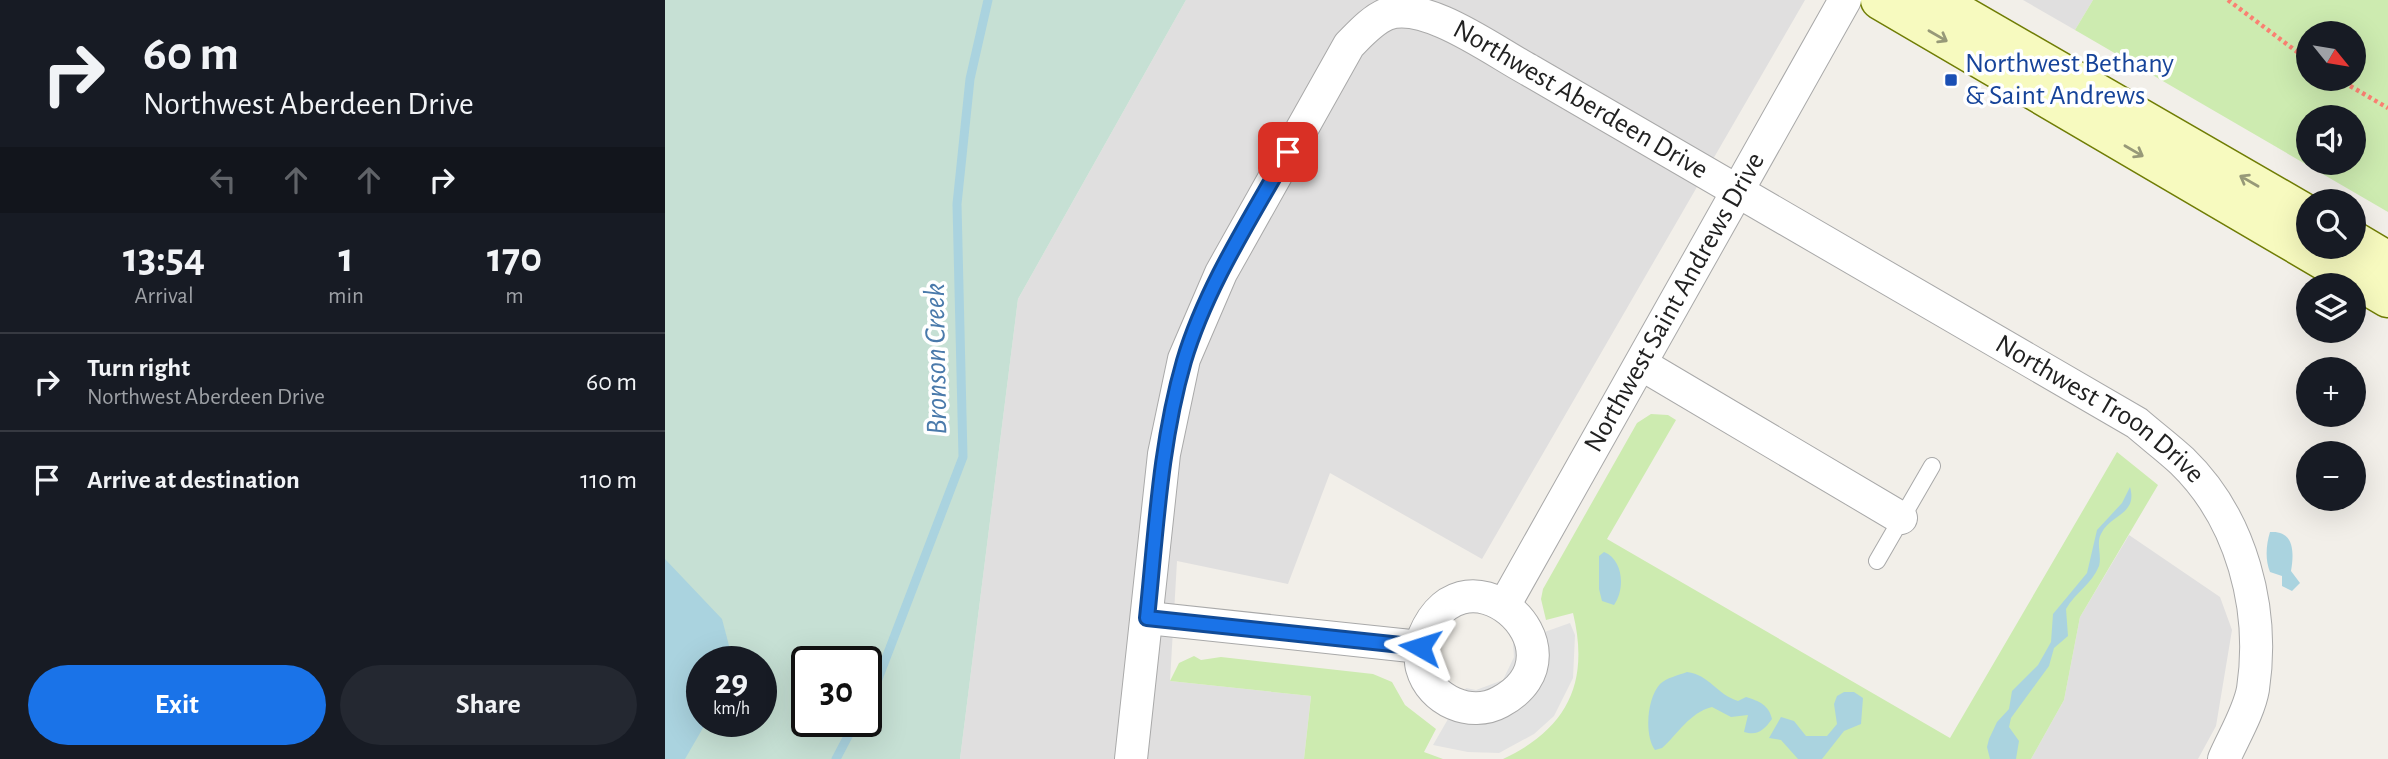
<!DOCTYPE html>
<meta charset="utf-8">
<style>
body{margin:0;font-family:"Alegreya Sans",sans-serif;background:#242831;color:#f1f3f6;height:100vh;display:flex;flex-direction:column;font-size:26px;white-space:nowrap}
*{box-sizing:border-box;margin:0}
p{font-size:23px;color:#9ea1a6}
.icon{flex:none;width:38px;height:38px;fill:none;stroke:currentColor;stroke-width:2;stroke-linecap:round;stroke-linejoin:round}
.map{position:relative;flex:1;overflow:hidden}
.panel{display:flex;flex-direction:column;background:#171b24;width:665px}
.panel>*{flex:none}
.guide{background:#171b24;color:#f1f3f6;overflow:hidden}
.needle{width:46px;rotate:120deg}
.fabs{position:absolute;left:1631px;top:21px;display:grid;gap:14px}
.fabs a{display:grid;place-items:center;width:70px;height:70px;border-radius:50%;background:#171b24;box-shadow:0 7px 28px #0002;font-size:35px}
.speed{position:absolute;left:21px;top:646px;display:flex;gap:14px;font-size:35px;font-weight:700;text-align:center}
.speed>*{display:grid;place-content:center;width:91px;height:91px;border-radius:50%;background:#171b24;box-shadow:0 7px 28px #0002;line-height:1}
.speed small{font-size:18px;font-weight:400}
.speed .limit{border:4px solid #111;border-radius:10px;background:#fff;color:#111}
.pin{position:absolute;display:grid;place-items:center;width:60px;height:60px;color:#fff;margin:-30px;border-radius:14px;box-shadow:0 4px 10px #0006}
.me{position:absolute;width:77px;margin:-38px;rotate:276deg;stroke-linejoin:round;filter:drop-shadow(0 0 5px #0008)}
.turn{display:flex;align-items:center;gap:24px;height:147px;padding:0 28px;font-size:32px}
.turn .icon{width:91px;height:91px;stroke-width:2.5}
.turn b{display:block;font-size:49px;line-height:60px}
.lanes{display:flex;align-items:center;height:66px;padding:0 28px;background:#0003;justify-content:center;gap:35px;direction:ltr}
.lanes .off{opacity:.35}
.eta{display:flex;justify-content:space-evenly;align-items:center;height:119px;text-align:center}
.eta b{font-size:42px;font-weight:700;line-height:49px}
.button{display:flex;gap:14px;margin-top:auto;padding:14px 28px}
.button a{flex:1;height:80px;border-radius:42px;background:#1a73e8;color:#fff;font-size:28px;font-weight:700;line-height:80px;text-align:center}
.button a+a{background:#242831;color:#f1f3f6}
ul{padding:0;list-style:none}
li{display:flex;align-items:center;gap:21px;height:98px;padding:0 28px;border-top:2px solid #363941}
li div{flex:1}
li b{display:block;font-size:26px}
li em{font-style:normal}
main{display:flex;flex:1;min-height:0}
.map>svg:first-child{display:block}
.residential{fill:#e0dfdf}
.grass{fill:#cdebb0;fill-rule:evenodd}
.wetland{fill:#c6e0d4;fill-rule:evenodd}
.parking{fill:#e2e2e2}
.water{fill:#aad3df}
.lines{fill:none;stroke-linecap:round;stroke-linejoin:round}
.stream{stroke:#aad3df;stroke-width:9}
.lane-casing{stroke:#a9a9a9;stroke-width:18}
.street-casing{stroke:#a9a9a9;stroke-width:34}
.secondary-casing{stroke:#707d05;stroke-width:41}
.path{stroke:#fa8072;stroke-width:4.5;stroke-dasharray:3.5 3.5;stroke-linecap:butt}
.lane{stroke:#fff;stroke-width:16}
.street{stroke:#fff;stroke-width:32}
.secondary{stroke:#f7fabf;stroke-width:38}
.oneway{stroke:#979978}
.route-casing{stroke:#114b97;stroke-width:18}
.route{stroke:#1a73e8;stroke-width:12}
.transit-dot{fill:#1a4fb4;stroke:#fff;stroke-width:2.5}
.labels{text-anchor:middle;dominant-baseline:central;stroke-width:7;stroke-linejoin:round;paint-order:stroke}
.transit-label{font-size:28px;fill:#164399;stroke:#fff;text-anchor:start}
.street-label{font-size:28px;fill:#222;stroke:#fff}
.water-label{font-size:30px;font-style:italic;fill:#4a7aab;stroke:#fff}
</style>
<main>
<section class="panel">
<div class="guide">
<div class="turn"><svg class="icon" aria-label="right" viewBox="0 0 24 24"><path d="M7 20v-9h11M14 6l5 5-5 5"/></svg><div><b>60 m</b>Northwest Aberdeen Drive</div></div>
<div class="lanes"><svg class="icon off" aria-label="left" viewBox="0 0 24 24"><path d="M17 20v-9H6M10 6l-5 5 5 5"/></svg><svg class="icon off" aria-label="ahead" viewBox="0 0 24 24"><path d="M12 20V5M6 11l6-6 6 6"/></svg><svg class="icon off" aria-label="ahead" viewBox="0 0 24 24"><path d="M12 20V5M6 11l6-6 6 6"/></svg><svg class="icon" aria-label="right" viewBox="0 0 24 24"><path d="M7 20v-9h11M14 6l5 5-5 5"/></svg></div>
</div>
<div class="eta">
<div><b>13:54</b><p>Arrival</p></div>
<div><b>1</b><p>min</p></div>
<div><b>170</b><p>m</p></div>
</div>
<ul>
<li><svg class="icon" aria-label="right" viewBox="0 0 24 24"><path d="M7 20v-9h11M14 6l5 5-5 5"/></svg><div><b>Turn right</b><p>Northwest Aberdeen Drive</p></div><em>60 m</em></li>
<li><svg class="icon" aria-label="arrive" viewBox="0 0 24 24"><path d="M6 21V4h12l-3 4 3 4H6"/></svg><div><b>Arrive at destination</b></div><em>110 m</em></li>
</ul>
<div class="button"><a>Exit</a><a>Share</a></div>
</section>
<div class="map">
<svg width="1723" height="759" viewBox="0 0 1723 759">
<rect width="100%" height="100%" fill="#f2efe9"/>
<path class="residential" d="M 521,0 L 1140,0 L 817,559 L 665,473 L 623,584 L 512,561 L 505,681 L 646,696 L 639,759 L 295,759 L 353,299 Z
M 1358,0 L 1428,0 L 1410,30 Z
M 1464,535 L 1555,597 L 1567,630 L 1551,726 L 1533,759 L 1366,759 L 1399,700 L 1415,617 Z"/>
<path class="grass" d="M 1428,0 L 1723,0 L 1723,212 L 1410,30 ZM 1643,33 L 1689,33 L 1689,79 L 1643,79 ZM 1643,117 L 1689,117 L 1689,163 L 1643,163 Z
M 986,414 L 1003,415 L 1011,420 L 942,539 L 1285,738 L 1452,452 L 1493,485 L 1415,617 L 1399,700 L 1366,759 L 838,759 C 902,729 925,683 908,613 L 881,620 L 876,599 L 878,589 L 972,423 Z
M 529,656 L 536,660 L 556,657 L 708,674 L 727,682 L 740,705 L 771,729 L 759,752 L 778,759 L 639,759 L 646,696 L 505,681 L 514,663 Z"/>
<path class="wetland" d="M 0,0 L 521,0 L 353,299 L 295,759 L 0,759 ZM 37,662 L 96,662 L 96,721 L 37,721 ZM 142,662 L 201,662 L 201,721 L 142,721 Z"/>
<path class="parking" d="M 905,623 L 910,635 L 908,678 L 889,716 L 869,734 L 834,753 L 803,752 L 768,745 L 801,688 L 811,690 L 838,680 L 849,657 L 848,643 Z"/>
<path class="water" d="M 1465,487 C 1473,515 1445,514 1436,534 C 1431,543 1437,556 1434,566 C 1427,584 1410,593 1401,609 L 1403,636 L 1389,648 L 1384,666 L 1346,718 L 1344,727 L 1354,741 L 1351,759 L 1325,759 L 1322,747 L 1324,739 L 1332,722 L 1344,709 L 1347,691 L 1373,665 L 1386,642 L 1388,614 L 1422,573 L 1432,530 L 1457,503 Z
M 1605,532 C 1630,530 1629,554 1626,571 L 1635,583 L 1627,591 L 1617,586 L 1617,576 L 1605,572 C 1600,560 1601,545 1605,532 Z
M 939,552 C 959,560 960,590 949,605 L 937,601 L 934,589 L 934,556 Z
M 0,559 L 57,619 L 67,657 L 65,661 L 37,662 L 37,721 L 42,721 L 20,759 L 0,759 Z
M 1022,672 C 1045,675 1051,694 1073,701 L 1081,697 C 1094,701 1104,705 1107,719 C 1099,730 1093,736 1079,732 L 1083,715 L 1066,717 L 1047,707 C 1024,713 1014,733 997,748 L 990,750 C 979,735 982,698 995,684 C 1001,678 1014,675 1022,672 Z
M 1179,692 L 1189,692 L 1198,698 L 1196,724 L 1179,731 L 1157,759 L 1133,759 L 1116,740 L 1104,738 L 1116,717 L 1129,721 L 1141,736 L 1162,736 L 1172,724 L 1169,704 L 1172,696 Z"/>
<g class="lines">
<path class="stream" d="M 201,702 L 213,679 L 298,457 L 292,204 L 305,79 L 323,0
M 171,759 L 191,721"/>
<g class="lane-casing">
<path id="lane" d="M 1212,561 L 1267,466"/>
</g>
<g class="street-casing">
<g id="street">
<path d="M 976,364 L 1236,518"/>
<path id="s1" d="M 840,604 L 1180,0"/>
<path d="M 483,618 L 755,647 C 792,527 930,651 835,702 C 806,718 766,701 757,668 C 755,662 756,654 755,647"/>
<path id="s2" d="M 466,759 L 499,454 L 519,359 L 556,273 L 684,45 C 695,34 707,20 722,14 C 761,0 830,52 864,70 L 1472,423 C 1487,436 1503,448 1517,461 C 1577,519 1600,609 1588,689 C 1584,712 1568,738 1559,759"/>
</g>
</g>
<g class="secondary-casing">
<path id="secondary" d="M 1215,0 L 1723,298
M 1271,0 L 1643,215
M 1689,241 L 1723,261"/>
</g>
<path class="path" d="M 1563,0 L 1643,60
M 1673,79 L 1723,108"/>
<use href="#lane" class="lane"/>
<use href="#street" class="street"/>
<use href="#secondary" class="secondary"/>
</g>
<defs><path id="oneway-shaft" d="M-6 0H5M1.5-3L5.5 0L1.5 3" fill="none" stroke-width="1.6" stroke-linecap="round" stroke-linejoin="round" transform="scale(1.75)"/></defs>
<g class="oneway">
<use href="#oneway-shaft" transform="translate(1273 36) rotate(30)"/>
<use href="#oneway-shaft" transform="translate(1469 151) rotate(30)"/>
<use href="#oneway-shaft" transform="translate(1584 181) rotate(-150)"/>
</g>
<g class="lines">
<g class="route-casing">
<path id="route" d="M 623,152 C 586,218 541,287 519,361 C 495,444 491,532 482,618 L 755,647"/>
</g>
<use href="#route" class="route"/>
</g>
<rect class="transit-dot" x="1279" y="73" width="14" height="14" rx="3.5"/>
<g class="labels">
<g class="transit-label">
<text x="1300" y="64">Northwest Bethany<tspan x="1300" dy="32">&amp; Saint Andrews</tspan></text>
</g>
<g class="street-label">
<text stroke="none"><textPath href="#s2" startOffset="1024">Northwest Aberdeen Drive</textPath></text>
<text stroke="none"><textPath href="#s1" startOffset="346">Northwest Saint Andrews Drive</textPath></text>
<text stroke="none"><textPath href="#s2" startOffset="1629">Northwest Troon Drive</textPath></text>
</g>
<g class="water-label">
<text transform="translate(271 359) rotate(-91)">Bronson Creek</text>
</g>
</g>
</svg>
<div class="fabs">
<a><svg class="needle" viewBox="-14 -14 28 28"><path d="M0-13l5 13h-10z" fill="#e53935"/><path d="M0 13l5-13h-10z" fill="#9ea1a6"/></svg></a>
<a><svg class="icon" aria-label="sound" viewBox="0 0 24 24"><path d="M4 9h4l5-4v14l-5-4H4zM17 9q2 3 0 6"/></svg></a>
<a><svg class="icon" aria-label="search" viewBox="0 0 24 24"><circle cx="10" cy="10" r="6"/><path d="M15 15l6 6"/></svg></a>
<a><svg class="icon" aria-label="layers" viewBox="0 0 24 24"><path d="M12 4l9 5-9 5-9-5zM3 14l9 5 9-5"/></svg></a>
<a>+</a>
<a>−</a>
</div>
<div class="speed"><div>29<small>km/h</small></div><div class="limit">30</div></div>
<div class="pin" style="left:623px;top:152px;background:#d93025"><svg class="icon" aria-label="arrive" viewBox="0 0 24 24"><path d="M6 21V4h12l-3 4 3 4H6"/></svg></div>
<svg class="me" style="left:755px;top:647px" viewBox="-20 -20 40 40"><path d="M0-17L14 15 0 8-14 15z" fill="#1a73e8" stroke="#fff" stroke-width="4"/></svg>
</div>
</main>
